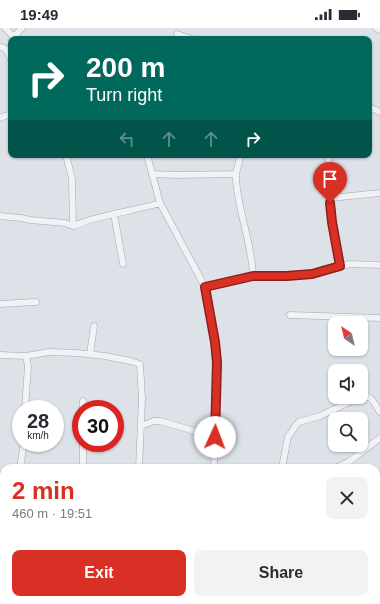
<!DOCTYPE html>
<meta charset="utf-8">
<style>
body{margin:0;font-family:Helvetica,sans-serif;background:#f2f2f3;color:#2b2b33;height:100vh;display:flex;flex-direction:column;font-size:15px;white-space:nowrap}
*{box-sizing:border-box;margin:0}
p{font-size:13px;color:#7c7c81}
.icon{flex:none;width:22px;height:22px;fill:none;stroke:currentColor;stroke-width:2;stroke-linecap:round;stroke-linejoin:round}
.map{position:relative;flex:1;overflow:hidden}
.details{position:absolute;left:0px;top:436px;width:380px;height:140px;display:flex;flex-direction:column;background:#fff;border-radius:12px 12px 0 0;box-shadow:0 1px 3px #0004}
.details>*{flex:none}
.banner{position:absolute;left:8px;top:8px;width:364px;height:122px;border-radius:8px;box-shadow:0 1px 3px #0004;background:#00695c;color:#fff;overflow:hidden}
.needle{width:26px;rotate:325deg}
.tools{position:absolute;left:328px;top:288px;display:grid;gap:8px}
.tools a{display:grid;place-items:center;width:40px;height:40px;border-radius:8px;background:#fff;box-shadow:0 1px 3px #0004;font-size:20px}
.speed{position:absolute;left:12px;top:372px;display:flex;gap:8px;font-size:20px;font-weight:700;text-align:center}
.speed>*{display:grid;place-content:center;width:52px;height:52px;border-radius:50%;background:#fff;box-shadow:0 1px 3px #0004;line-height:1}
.speed small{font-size:10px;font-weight:400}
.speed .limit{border:6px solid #d22;background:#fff;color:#111}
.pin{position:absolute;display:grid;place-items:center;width:34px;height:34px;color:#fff;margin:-41px -17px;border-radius:50% 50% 50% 0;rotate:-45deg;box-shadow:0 0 4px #0007}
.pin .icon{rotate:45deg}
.me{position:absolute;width:44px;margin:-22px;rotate:2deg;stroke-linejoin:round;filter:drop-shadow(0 0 3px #0008)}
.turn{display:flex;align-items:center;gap:14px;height:84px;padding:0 12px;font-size:18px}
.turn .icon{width:52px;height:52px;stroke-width:2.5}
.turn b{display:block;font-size:28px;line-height:34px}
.lanes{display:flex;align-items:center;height:38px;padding:0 12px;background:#0003;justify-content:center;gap:20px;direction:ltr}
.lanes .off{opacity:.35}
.round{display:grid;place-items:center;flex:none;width:42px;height:42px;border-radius:8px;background:#f2f2f3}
.summary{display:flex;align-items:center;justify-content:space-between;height:68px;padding:0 12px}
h1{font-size:24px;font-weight:700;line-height:30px;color:#d93025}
.button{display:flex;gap:8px;margin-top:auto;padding:8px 12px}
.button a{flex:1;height:46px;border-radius:8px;background:#d93025;color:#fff;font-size:16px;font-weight:700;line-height:46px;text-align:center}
.button a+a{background:#f2f2f3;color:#2b2b33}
.status{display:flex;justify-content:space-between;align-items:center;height:28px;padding:0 20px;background:#fff;direction:ltr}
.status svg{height:11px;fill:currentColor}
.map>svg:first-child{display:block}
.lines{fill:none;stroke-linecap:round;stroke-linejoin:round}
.minor-casing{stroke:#a2a8b2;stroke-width:7}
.minor{stroke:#f0f2f6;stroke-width:6}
.route-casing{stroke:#8d1f18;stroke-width:10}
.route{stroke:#d93025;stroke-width:7}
</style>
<div class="status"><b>19:49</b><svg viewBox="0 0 49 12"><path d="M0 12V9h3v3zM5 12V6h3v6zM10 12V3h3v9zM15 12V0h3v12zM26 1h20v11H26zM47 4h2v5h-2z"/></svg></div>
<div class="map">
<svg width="380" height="576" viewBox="0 0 380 576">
<rect width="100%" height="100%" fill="#dde1e8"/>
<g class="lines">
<g class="minor-casing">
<path id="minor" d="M 5,0 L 14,9
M 376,0 L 380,2
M 177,6 L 192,11
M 12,11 L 22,0
M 0,19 C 7,19 8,26 11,31
M 369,79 L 380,84
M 0,90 L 11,86
M 66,127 L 72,151 L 73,198
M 147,127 L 160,175 L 205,259 L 215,314 L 217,334 L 214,440
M 240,127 C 240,135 235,143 236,151 C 238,184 252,215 253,248
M 328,127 L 331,161 L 330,175 L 332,194 L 340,238
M 152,146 L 177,147 L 236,146
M 331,170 L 380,165
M 114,186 L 123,236
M 0,188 L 21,190 L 30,192 L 65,195 L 73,198 C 101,186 131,184 160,175
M 205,259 L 253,248 L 287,248 L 312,246 L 350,236 L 380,237
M 0,276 L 36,274
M 290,287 L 380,290
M 90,326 L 94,298
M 0,327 L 26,328 L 49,324 L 77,325 L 105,328 L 130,333 L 140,336 L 142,371 L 139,440
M 361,369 C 373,366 374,376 380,384
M 25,381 L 28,338 L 26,328
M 83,381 L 83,373
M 141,398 L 154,393 L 160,393 L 215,409
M 20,440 L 24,415
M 83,440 L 83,415
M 282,440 L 288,409 L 296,397 L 299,394 L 320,388 L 360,369
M 336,440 L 350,433 L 380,410
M 0,458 L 4,458
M 0,534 L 4,536
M 376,559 L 378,570 L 380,570
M 105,572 L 106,576
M 194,572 L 194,576
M 310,572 L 310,576
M 127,576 L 132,572
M 255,576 L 255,572"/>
</g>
<use href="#minor" class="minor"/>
</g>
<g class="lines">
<g class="route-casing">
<path id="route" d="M 215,409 L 217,334 L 215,314 L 205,259 L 253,248 L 287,248 L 312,246 L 340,238 L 332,194 L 330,175"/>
</g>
<use href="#route" class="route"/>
</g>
</svg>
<div class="tools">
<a><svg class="needle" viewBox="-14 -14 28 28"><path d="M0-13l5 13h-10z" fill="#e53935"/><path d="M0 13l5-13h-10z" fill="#7c7c81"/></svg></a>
<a><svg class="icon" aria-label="sound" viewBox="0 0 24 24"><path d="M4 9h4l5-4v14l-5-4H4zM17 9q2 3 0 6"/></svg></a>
<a><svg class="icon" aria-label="search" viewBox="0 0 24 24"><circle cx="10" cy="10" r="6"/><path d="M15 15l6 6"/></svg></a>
</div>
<div class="speed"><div>28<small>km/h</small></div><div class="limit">30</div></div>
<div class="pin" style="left:330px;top:175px;background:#d93025"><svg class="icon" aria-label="arrive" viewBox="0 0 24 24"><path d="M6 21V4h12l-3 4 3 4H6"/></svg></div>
<svg class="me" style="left:215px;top:409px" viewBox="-20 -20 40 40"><circle r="19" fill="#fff"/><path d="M0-13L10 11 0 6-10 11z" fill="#d93025"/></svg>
<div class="banner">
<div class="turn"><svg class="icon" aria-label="right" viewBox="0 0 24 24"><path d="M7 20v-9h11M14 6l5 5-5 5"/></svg><div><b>200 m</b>Turn right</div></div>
<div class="lanes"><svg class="icon off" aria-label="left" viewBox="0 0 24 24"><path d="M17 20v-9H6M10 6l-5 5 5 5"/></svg><svg class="icon off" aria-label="ahead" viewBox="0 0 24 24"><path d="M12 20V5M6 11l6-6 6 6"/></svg><svg class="icon off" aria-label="ahead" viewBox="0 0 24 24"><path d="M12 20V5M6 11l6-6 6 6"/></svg><svg class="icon" aria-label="right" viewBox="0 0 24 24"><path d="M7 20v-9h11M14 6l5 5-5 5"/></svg></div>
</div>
<section class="details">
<div class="summary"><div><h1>2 min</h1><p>460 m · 19:51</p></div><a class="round"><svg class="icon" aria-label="close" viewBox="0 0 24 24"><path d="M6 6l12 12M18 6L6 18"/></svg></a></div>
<div class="button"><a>Exit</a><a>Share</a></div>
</section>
</div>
